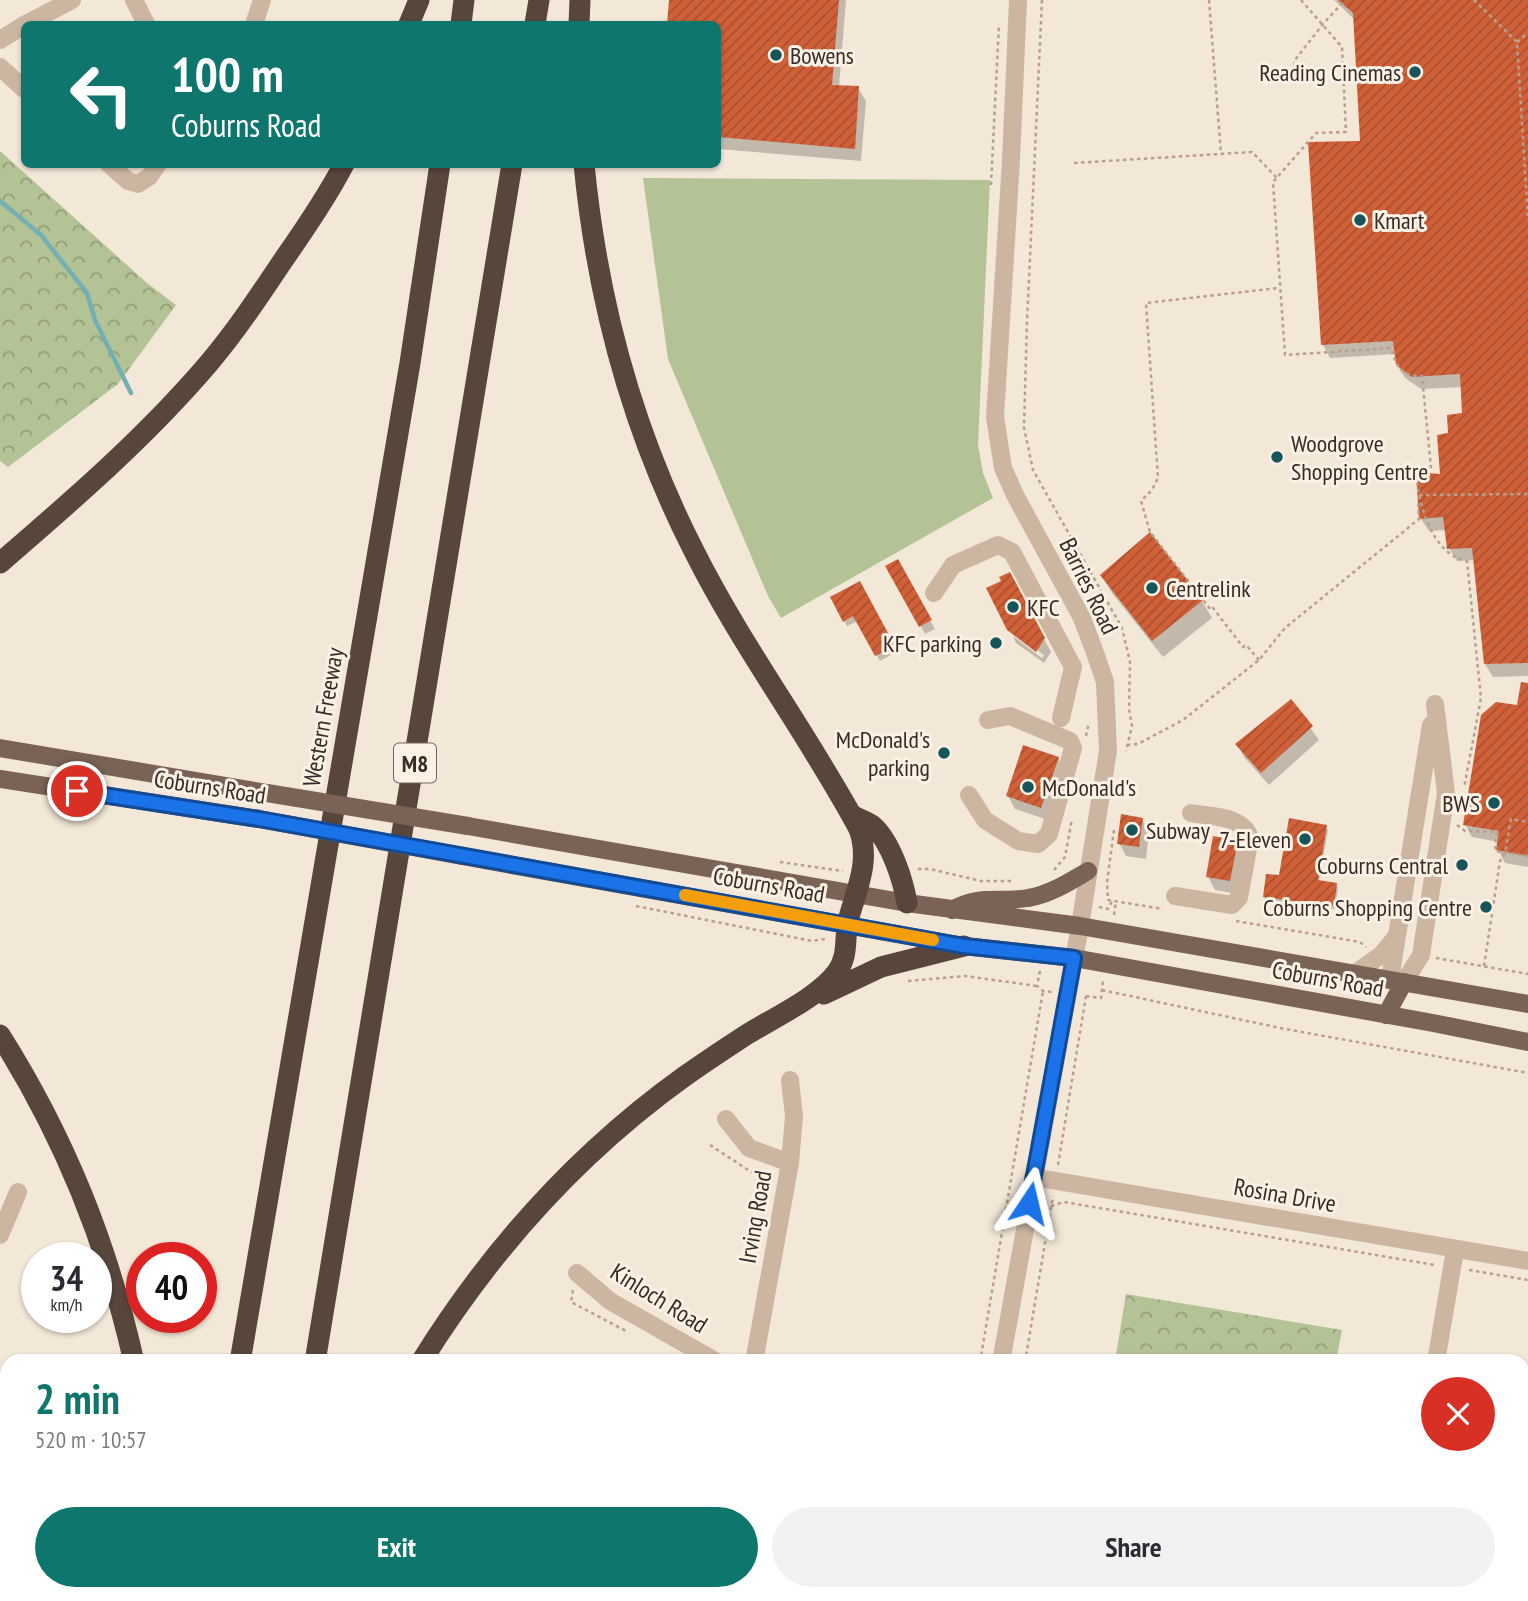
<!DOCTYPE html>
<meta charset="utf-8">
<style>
body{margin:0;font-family:"PT Sans Narrow",sans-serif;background:#f2f2f3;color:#2b2b33;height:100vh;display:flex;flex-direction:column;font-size:26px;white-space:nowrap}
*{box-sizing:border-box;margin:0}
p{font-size:23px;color:#7c7c81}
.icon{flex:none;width:38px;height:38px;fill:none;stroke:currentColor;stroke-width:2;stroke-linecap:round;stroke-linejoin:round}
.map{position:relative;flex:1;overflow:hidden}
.drawer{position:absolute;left:0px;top:1354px;width:1530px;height:247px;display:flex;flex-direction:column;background:#fff;border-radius:21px 21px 0 0;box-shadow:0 2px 5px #0004}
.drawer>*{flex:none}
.guide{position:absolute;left:21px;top:21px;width:700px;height:147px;border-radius:10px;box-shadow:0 2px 5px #0004;background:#0f766e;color:#fff;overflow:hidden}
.speed{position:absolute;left:21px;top:1242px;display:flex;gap:14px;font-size:35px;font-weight:700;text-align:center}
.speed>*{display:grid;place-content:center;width:91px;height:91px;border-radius:50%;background:#fff;box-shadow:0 2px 5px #0004;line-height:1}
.speed small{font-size:18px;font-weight:400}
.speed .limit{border:10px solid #d22;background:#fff;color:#111}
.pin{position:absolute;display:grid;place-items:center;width:60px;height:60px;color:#fff;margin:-30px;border:4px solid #fff;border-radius:50%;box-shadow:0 2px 7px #0007}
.me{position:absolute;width:77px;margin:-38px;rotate:10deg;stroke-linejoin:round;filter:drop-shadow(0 0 5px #0008)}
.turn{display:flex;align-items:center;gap:24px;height:147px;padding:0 35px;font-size:32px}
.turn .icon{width:91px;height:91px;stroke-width:2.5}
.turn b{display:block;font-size:49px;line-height:60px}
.round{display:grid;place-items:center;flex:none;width:74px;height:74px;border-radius:37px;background:#f2f2f3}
.head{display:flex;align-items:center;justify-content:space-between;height:119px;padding:0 35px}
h1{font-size:42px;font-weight:700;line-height:52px;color:#0f766e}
.primary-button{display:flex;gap:14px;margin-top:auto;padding:14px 35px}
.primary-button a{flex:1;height:80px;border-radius:42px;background:#0f766e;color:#fff;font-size:28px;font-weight:700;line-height:80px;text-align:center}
.primary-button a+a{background:#f2f2f3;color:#2b2b33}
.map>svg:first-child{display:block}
.grass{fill:#b3c396}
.forest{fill:url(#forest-crowns)}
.shadow{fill:#0003}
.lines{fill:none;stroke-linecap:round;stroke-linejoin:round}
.stream{stroke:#74afb3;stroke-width:4.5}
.building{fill:url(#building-hatch)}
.path{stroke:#b8a08d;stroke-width:2.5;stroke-dasharray:3.5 3.5;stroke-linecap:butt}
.minor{stroke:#ccb6a2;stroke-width:18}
.major{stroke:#7a6255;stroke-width:18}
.highway{stroke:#58453c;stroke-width:21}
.major-bridge{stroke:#7a6255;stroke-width:18}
.route-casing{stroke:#114b97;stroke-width:18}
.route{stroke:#1a73e8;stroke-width:12}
.slow{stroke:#f59e0b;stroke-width:12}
.poi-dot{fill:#18555b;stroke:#fbf1e4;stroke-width:2.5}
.labels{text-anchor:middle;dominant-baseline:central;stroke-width:6;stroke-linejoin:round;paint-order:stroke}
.shield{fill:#fbf1e4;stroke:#71665e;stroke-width:2}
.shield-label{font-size:23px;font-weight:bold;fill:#362b25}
.poi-label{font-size:24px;fill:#362b25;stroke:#fbf1e4;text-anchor:start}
.street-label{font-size:24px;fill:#362b25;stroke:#fbf1e4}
</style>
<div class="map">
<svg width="1528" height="1601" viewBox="0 0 1528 1601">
<defs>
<pattern id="forest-crowns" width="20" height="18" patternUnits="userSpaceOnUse" patternTransform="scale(1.75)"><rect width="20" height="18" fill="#b3c396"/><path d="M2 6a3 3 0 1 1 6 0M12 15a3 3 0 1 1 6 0" fill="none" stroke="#929f7a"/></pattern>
<pattern id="building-hatch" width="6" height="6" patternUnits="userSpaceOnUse" patternTransform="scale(1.75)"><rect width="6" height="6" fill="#d06038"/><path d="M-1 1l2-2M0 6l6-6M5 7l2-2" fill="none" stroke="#aa4f2f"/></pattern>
</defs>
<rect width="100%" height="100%" fill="#f3e7d7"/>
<path class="grass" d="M 643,178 L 990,180 L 978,445 L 983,473 L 993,498 L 781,618 L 768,596 L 668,359 Z"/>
<path class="forest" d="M 0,151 L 147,283 L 176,305 L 118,384 L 8,467 L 0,461 Z
M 1126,1294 L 1342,1330 L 1336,1361 L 1115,1361 Z
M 0,1476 L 7,1478 L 7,1594 L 56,1594 L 56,1601 L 0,1601 Z
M 621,1594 L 939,1594 L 938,1601 L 658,1601 Z
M 1075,1594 L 1316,1594 L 1315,1601 L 1074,1601 Z"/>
<path class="shadow" d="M 671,0 L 846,0 L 839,87 L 858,88 L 866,101 L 861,161 L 718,149 L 718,24 L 669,24 Z
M 1334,0 L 1528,0 L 1528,676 L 1493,677 L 1485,664 L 1475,560 L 1457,561 L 1449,548 L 1447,530 L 1429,531 L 1421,519 L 1441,476 L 1450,434 L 1464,415 L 1462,387 L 1421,389 L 1405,378 L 1397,365 L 1396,354 L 1330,358 L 1323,345 L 1310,144 L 1362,143 L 1355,20 Z
M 897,561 L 935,629 L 925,634 L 888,567 Z
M 1102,576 L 1202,601 L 1212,618 L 1163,657 L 1112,593 Z
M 1003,581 L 1016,587 L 1051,652 L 1044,663 L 1016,643 L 1013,636 L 1042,658 L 1044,655 L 1008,629 Z
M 859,583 L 896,652 L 880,661 L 858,621 L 847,626 L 832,598 Z
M 1528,693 L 1528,867 L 1505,863 L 1498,850 L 1499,842 L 1472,837 L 1465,824 L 1519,707 Z
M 1291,701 L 1319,740 L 1269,785 L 1244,757 L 1237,744 Z
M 1058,758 L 1065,771 L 1048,820 L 1015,809 L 1008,796 Z
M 1142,819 L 1149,832 L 1146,859 L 1126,856 L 1119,843 Z
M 1326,827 L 1328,830 L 1319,882 L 1336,884 L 1338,888 L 1335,909 L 1266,900 L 1264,897 Z
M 1237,842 L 1244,855 L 1237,894 L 1215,890 L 1208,877 Z"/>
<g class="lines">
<path class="stream" d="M 0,201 L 41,235 L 87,293 L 95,320 L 131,393
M 791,1594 L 813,1601"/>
</g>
<path class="building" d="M 669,0 L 839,0 L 832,85 L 859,86 L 855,149 L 718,137 L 718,24 L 667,24 Z
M 1338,0 L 1528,0 L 1528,663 L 1484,664 L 1472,548 L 1447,549 L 1443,517 L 1419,519 L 1416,472 L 1440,474 L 1437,435 L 1448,433 L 1447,415 L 1462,413 L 1460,374 L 1412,377 L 1396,365 L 1393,341 L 1321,345 L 1308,142 L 1360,141 L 1353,13 Z
M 1150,532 L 1203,600 L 1152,641 L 1100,575 Z
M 898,559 L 932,620 L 919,627 L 885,566 Z
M 1010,572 L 1045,638 L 1036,652 L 1007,630 L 986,588 L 1001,581 L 999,577 Z
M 860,581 L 895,646 L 875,656 L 853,616 L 843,622 L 830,597 Z
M 1521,682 L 1528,683 L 1528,856 L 1496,850 L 1499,831 L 1463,825 L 1481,715 L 1496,702 L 1517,705 Z
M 1291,699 L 1313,726 L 1261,773 L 1235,744 Z
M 1023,745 L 1059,757 L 1041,808 L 1006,796 Z
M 1121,814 L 1143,818 L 1139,847 L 1117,844 Z
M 1289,818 L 1327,825 L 1318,880 L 1337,883 L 1334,906 L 1263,897 L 1266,874 L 1279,875 Z
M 1213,836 L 1238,841 L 1230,881 L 1206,877 Z"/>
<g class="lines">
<path class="path" d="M 1042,0 L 1027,322 L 1024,428 L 1033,470 L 1122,628 L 1130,662 L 1129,709 L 1132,726 L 1126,751
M 1209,0 L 1221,154
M 1301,0 L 1342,47 L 1346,132 L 1316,133 L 1273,182 L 1285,355 L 1391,348 C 1396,366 1402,377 1422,376 L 1431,467 L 1416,472 C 1418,503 1432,555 1467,561 L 1481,698 L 1464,788
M 1474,0 L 1517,42 L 1528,219
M 1517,42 L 1528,33
M 1293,80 L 1295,60 L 1323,24 L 1345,0
M 1074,163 L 1252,152 L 1277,178
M 991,185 L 999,24
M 1419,495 L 1528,494
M 1259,660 L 1246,645 L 1243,647 L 1213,608 L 1211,610 L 1150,532 L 1141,501 L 1152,490 L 1158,478 L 1146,303 L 1278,288
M 1086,736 L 1089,722
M 1127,745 L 1138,744 L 1183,720 L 1259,660 L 1285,628 L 1419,519 L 1418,500
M 1457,825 L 1465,831 L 1497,832 L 1495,851 L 1528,856
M 1114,830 L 1107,882 L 1108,900 L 1163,909
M 780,862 L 843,871
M 918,869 L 930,869 L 981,881 L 1012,881
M 1054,870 L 1065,857 L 1072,819
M 636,906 L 812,941 L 825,939
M 1099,907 L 1108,909 L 1112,901
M 1114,915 L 1116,901
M 1236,921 L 1360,942 L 1366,947
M 1436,958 L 1528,974
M 1484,966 L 1500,861 L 1505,853 L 1511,819 L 1528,822
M 1040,971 L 1037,986 L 1043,991 L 1052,992
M 908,981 L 965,976 L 1037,986
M 1102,990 L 1280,1028 L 1528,1073
M 1086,996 L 1101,998 L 1103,980
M 710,1145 L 768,1183
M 1058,1165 L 1086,996
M 1051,1206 L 1064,1202 L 1435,1265
M 1469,1270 L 1528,1280
M 573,1290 L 571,1302 L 628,1332
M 980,1362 L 1043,991
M 1025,1362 L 1053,1196
M 1522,1560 L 1528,1560
M 652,1594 L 685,1601
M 437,1601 L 438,1594
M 941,1601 L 942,1594
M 985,1601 L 986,1594
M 1279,1601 L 1279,1594"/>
<path class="minor" d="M 134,0 L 146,24
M 26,24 L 72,0
M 254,24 L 262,0
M 0,40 L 24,25
M 0,67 L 24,89
M 109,164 L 128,181 L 138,184 L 149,177 L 158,164
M 934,593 L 953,565 L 998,545 L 1012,552 L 1073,667 L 1061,718
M 969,795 L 985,820 L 1018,841 L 1038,844 L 1049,834 L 1073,748 L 1070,741 L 1010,716 L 988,720
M 1175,896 L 1232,905 L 1239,898 L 1250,838 C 1243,815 1211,817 1191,813
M 1354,974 L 1381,955 L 1396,937
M 1390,979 L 1431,725
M 1404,982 L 1421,955 L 1446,793 L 1435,704
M 726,1119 L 749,1148 L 790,1163
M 1033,1177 L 1528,1261
M 0,1235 L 18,1192
M 577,1273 L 610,1301 L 717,1362
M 754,1362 L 790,1163 L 794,1116 L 790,1080
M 1001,1362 L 1080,926 L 1108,751 L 1105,682 L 1094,650 L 1082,618 L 1016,497 L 1003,468 L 995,417 L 1011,160 L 1018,0
M 1436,1362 L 1455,1250
M 1522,1540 L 1528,1540
M 961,1601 L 962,1594"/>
<path class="major" d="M 0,748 L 267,793
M 0,779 L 259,819
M 468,826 L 907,903 L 1080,926 L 1528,1004
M 462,856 L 964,946 L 1074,958 L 1433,1023 L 1528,1042
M 952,910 C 979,894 999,903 1028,898 C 1049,895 1069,882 1088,871
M 1386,1015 L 1404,982"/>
<path class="highway" d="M 409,24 L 419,0
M 461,24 L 464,0
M 535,24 L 539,0
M 579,24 L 580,0
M 0,563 C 73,500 146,437 209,363 C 236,331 260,295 284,259 C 305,229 327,197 344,164
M 853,816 C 859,819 868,822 873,826 C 891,842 903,880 907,903
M 824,994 L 881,967 L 964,946
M 0,1035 C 65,1138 107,1243 134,1362
M 240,1362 L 410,363 L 440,164
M 315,1362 L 512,164
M 421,1362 C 490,1251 579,1152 685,1076 C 705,1062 726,1048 746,1035 C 773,1018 819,997 837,972 C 849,955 844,939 848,921 C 856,890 871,862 859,829 C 808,734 742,647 694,551 C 632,430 597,298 584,164
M 156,1601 L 156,1594
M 199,1601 L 200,1594
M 275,1601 L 276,1594
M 315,1601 L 317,1594"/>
<path class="major-bridge" d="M 267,793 L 468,826
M 259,819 L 462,856"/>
</g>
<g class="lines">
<g class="route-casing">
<path id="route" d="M 77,791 L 259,819 L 964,946 L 1074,958 L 1029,1203"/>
</g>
<use href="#route" class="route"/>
<path class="slow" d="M 685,895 L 933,940"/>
</g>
<g class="poi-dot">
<circle cx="776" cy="55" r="7"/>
<circle cx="1415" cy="72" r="7"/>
<circle cx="1360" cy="220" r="7"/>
<circle cx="1277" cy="457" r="7"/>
<circle cx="1152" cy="588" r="7"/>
<circle cx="1013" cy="607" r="7"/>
<circle cx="996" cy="643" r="7"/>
<circle cx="944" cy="753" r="7"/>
<circle cx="1028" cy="787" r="7"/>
<circle cx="1494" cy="803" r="7"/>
<circle cx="1132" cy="830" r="7"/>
<circle cx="1305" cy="839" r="7"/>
<circle cx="1462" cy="865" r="7"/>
<circle cx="1486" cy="907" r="7"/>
</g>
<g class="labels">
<rect class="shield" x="394" y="743.5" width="42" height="39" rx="5"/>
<g class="shield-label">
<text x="415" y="763">M8</text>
</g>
<g class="poi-label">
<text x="790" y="55">Bowens</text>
<text x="1401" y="72" text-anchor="end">Reading Cinemas</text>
<text x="1374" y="220">Kmart</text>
<text x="1291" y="443">Woodgrove<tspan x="1291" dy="28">Shopping Centre</tspan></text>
<text x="1166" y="588">Centrelink</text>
<text x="1027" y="607">KFC</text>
<text x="982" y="643" text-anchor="end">KFC parking</text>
<text x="930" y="739" text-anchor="end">McDonald's<tspan x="930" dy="28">parking</tspan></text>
<text x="1042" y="787">McDonald's</text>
<text x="1480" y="803" text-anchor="end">BWS</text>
<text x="1146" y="830">Subway</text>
<text x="1291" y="839" text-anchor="end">7-Eleven</text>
<text x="1448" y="865" text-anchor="end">Coburns Central</text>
<text x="1472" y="907" text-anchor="end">Coburns Shopping Centre</text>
</g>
<g class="street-label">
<text transform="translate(1089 586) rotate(64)">Barries Road</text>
<text transform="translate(323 717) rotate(-80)">Western Freeway</text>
<text transform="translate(210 787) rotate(9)">Coburns Road</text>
<text transform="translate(769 885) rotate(10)">Coburns Road</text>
<text transform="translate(1328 979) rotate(10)">Coburns Road</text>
<text transform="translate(1285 1195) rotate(10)">Rosina Drive</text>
<text transform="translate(755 1217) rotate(-80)">Irving Road</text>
<text transform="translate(659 1298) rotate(32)">Kinloch Road</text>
</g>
</g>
</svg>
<div class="speed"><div>34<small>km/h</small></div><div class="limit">40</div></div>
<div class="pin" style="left:77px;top:791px;background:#d93025"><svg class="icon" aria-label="arrive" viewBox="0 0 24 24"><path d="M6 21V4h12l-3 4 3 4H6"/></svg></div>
<svg class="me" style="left:1029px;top:1203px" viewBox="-20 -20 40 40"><path d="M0-17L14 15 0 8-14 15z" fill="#1a73e8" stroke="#fff" stroke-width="4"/></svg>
<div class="guide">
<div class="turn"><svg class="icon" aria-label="left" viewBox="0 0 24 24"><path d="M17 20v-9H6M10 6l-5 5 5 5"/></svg><div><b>100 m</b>Coburns Road</div></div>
</div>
<section class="drawer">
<div class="head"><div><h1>2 min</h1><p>520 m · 10:57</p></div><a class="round" style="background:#d93025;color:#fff"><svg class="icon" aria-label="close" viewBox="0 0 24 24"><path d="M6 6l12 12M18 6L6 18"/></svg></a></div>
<div class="primary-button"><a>Exit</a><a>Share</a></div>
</section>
</div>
